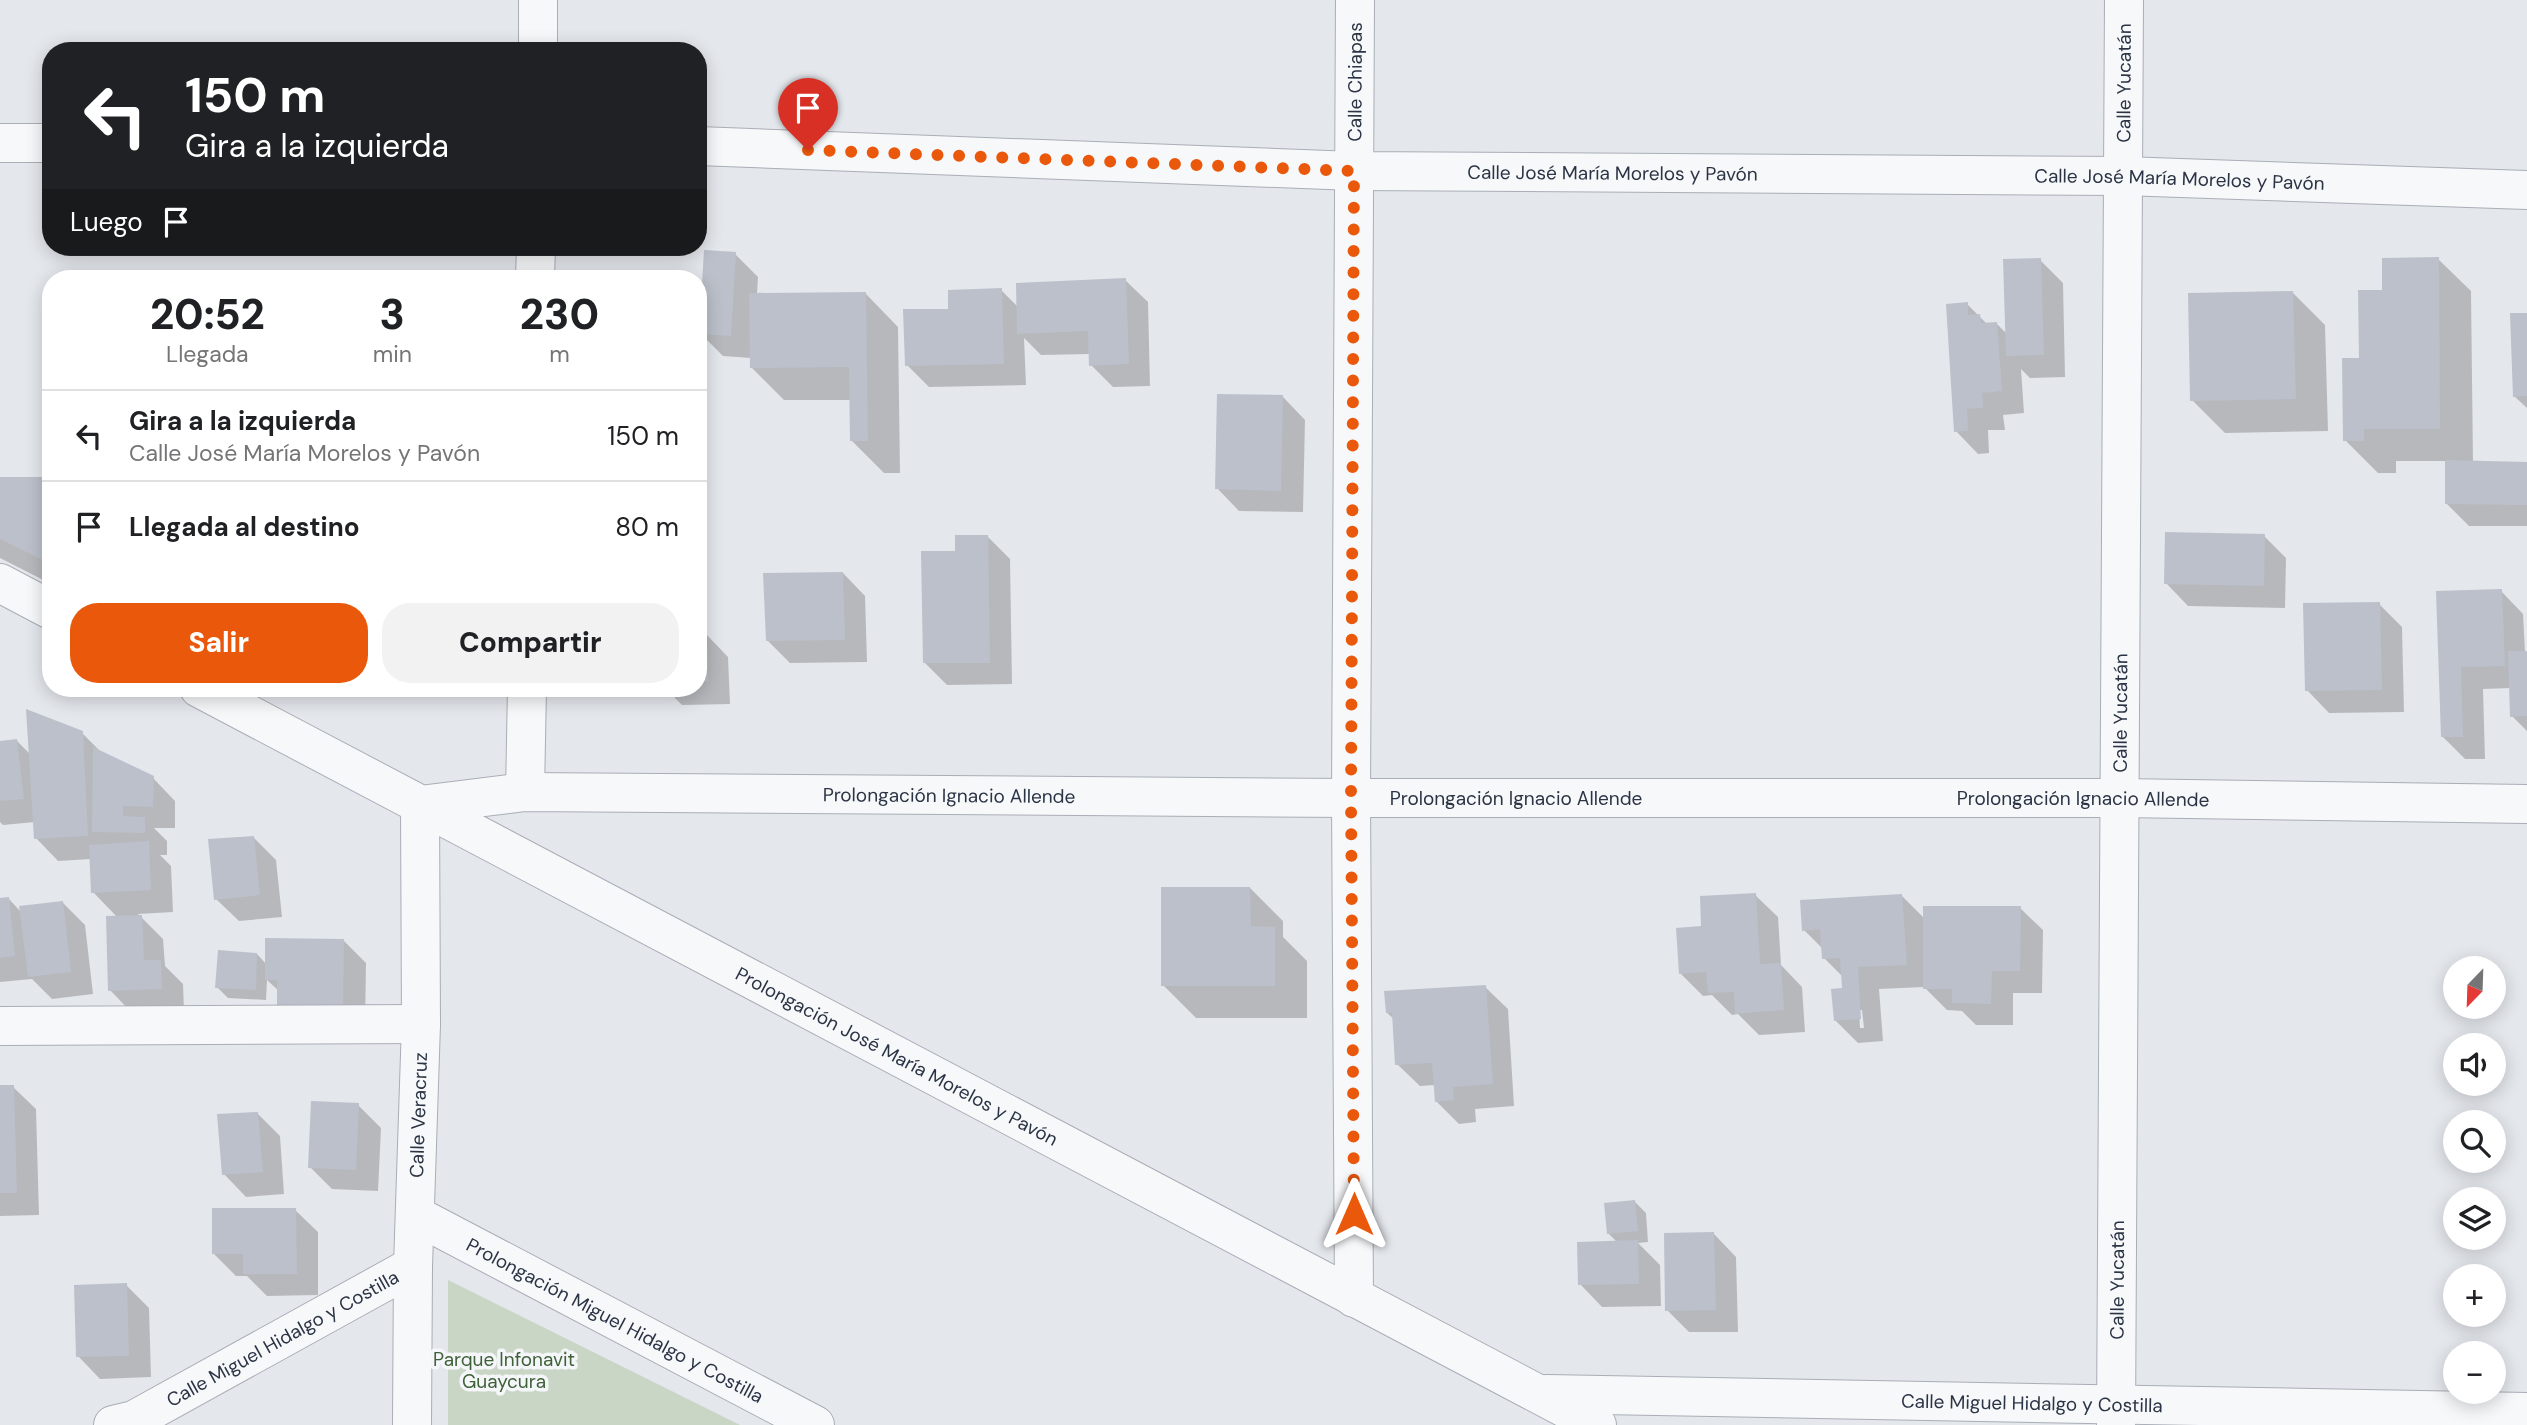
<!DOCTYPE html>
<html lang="es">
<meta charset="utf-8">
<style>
body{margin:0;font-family:"DM Sans",sans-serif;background:#f2f2f2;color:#202124;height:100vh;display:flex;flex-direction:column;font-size:26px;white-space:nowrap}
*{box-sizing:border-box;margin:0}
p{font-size:23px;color:#757577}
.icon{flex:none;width:38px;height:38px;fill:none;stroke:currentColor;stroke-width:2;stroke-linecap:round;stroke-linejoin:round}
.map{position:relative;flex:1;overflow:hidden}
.sheet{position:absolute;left:42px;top:270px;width:665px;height:427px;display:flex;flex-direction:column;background:#fff;border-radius:28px;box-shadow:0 4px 18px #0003}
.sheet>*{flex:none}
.top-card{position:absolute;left:42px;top:42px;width:665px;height:214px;border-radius:28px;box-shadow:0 4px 18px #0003;background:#202124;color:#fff;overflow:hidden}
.needle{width:46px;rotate:203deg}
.tools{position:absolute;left:2443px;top:956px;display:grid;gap:14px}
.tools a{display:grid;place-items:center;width:63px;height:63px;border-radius:50%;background:#fff;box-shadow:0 4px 18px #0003;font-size:35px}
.pin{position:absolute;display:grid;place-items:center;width:60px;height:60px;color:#fff;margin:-72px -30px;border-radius:50% 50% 50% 0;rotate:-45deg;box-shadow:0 0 7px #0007}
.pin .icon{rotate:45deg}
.me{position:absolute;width:77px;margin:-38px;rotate:0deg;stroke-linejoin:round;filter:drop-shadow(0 0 5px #0008)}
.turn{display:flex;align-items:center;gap:24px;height:147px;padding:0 28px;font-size:32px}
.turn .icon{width:91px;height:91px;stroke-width:2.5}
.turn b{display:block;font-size:49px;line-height:60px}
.then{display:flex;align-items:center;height:66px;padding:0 28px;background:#0003;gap:14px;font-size:26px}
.eta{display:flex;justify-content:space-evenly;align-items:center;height:119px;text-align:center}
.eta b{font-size:42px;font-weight:800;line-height:49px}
.primary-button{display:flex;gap:14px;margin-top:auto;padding:14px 28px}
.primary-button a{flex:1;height:80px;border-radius:28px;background:#ea580c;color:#fff;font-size:28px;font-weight:800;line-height:80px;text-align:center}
.primary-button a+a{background:#f2f2f2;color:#202124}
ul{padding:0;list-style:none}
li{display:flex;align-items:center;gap:21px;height:91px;padding:0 28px;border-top:2px solid #e0e0e0}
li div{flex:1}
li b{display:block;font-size:26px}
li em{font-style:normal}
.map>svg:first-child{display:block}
.green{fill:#c9d6c5}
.shadow{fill:#0003;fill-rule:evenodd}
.building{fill:#bbc0ca}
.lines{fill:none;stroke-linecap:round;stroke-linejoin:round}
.minor-casing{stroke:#a9aeb7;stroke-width:40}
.minor{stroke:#f7f8fa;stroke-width:38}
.route{stroke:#ea580c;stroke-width:12;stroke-dasharray:0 21.6}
.labels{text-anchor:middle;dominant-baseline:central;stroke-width:7;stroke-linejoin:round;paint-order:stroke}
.street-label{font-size:19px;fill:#2b3445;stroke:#f4f6f9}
.park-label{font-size:19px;fill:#3f6138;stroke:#f4f6f9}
</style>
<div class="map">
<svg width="2527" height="1425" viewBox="0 0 2527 1425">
<rect width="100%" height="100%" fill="#e4e7ec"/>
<path class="green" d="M 448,1280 L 740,1425 L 448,1425 Z"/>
<path class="shadow" d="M 735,254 L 758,277 L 757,294 L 866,294 L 898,327 L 900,473 L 884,473 L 851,440 L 851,400 L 784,400 L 751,367 L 751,358 L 723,356 L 700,333 Z
M 2438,259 L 2471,291 L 2473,463 L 2527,464 L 2527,526 L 2469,526 L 2446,503 L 2447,461 L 2396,461 L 2396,473 L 2378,473 L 2345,440 L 2361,359 L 2384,291 Z
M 2040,260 L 2063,283 L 2065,377 L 2030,378 L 2021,369 L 2024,413 L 2003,415 L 2005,430 L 1988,430 L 1989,453 L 1978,454 L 1956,431 L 1967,304 L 1988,325 L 1997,324 L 2007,334 Z
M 1125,280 L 1148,302 L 1150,386 L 1113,387 L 1091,365 L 1090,354 L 1041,355 L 1024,338 L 1026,385 L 929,387 L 907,365 L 950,310 L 1001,290 L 1018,307 Z
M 2292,292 L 2325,325 L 2328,431 L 2225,433 L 2192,400 Z
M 2527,314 L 2527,408 L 2514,396 Z
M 1283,397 L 1305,420 L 1303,512 L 1239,511 L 1217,488 Z
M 51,478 L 51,584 L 0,558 L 0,479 Z
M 987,536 L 1010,559 L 1012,684 L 947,685 L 924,662 L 957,552 Z
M 2264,536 L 2286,558 L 2285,608 L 2188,606 L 2166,583 Z
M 843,573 L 865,596 L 867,662 L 790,663 L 767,640 Z
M 2501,591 L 2523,614 L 2525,652 L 2527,652 L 2527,731 L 2512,716 L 2511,688 L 2483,689 L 2485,759 L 2465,759 L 2443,737 L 2438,593 Z
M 2379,604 L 2402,627 L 2404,712 L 2329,713 L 2307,690 Z
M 706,634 L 728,657 L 730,704 L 682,705 L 665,688 L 698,688 L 698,635 Z
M 82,733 L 103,754 L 153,778 L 175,801 L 175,828 L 154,828 L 167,841 L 167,855 L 160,855 L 171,866 L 173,912 L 138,914 L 163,939 L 165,966 L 183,984 L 184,1011 L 132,1013 L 110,990 L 118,918 L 93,892 L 91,859 L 58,861 L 36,838 L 35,822 L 3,825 L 0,822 L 0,743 L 17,741 L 31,755 Z
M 254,838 L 276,860 L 282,917 L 239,921 L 216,899 Z
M 1250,888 L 1283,921 L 1283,937 L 1307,961 L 1307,1018 L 1196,1018 L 1163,985 Z
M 1755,895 L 1778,917 L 1781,965 L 1802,987 L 1805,1032 L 1759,1035 L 1738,1014 L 1732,1015 L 1712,995 L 1703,996 L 1681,974 L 1703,927 Z
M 1902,896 L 1925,919 L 2020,908 L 2043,930 L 2042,993 L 2013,993 L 2013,1025 L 1976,1025 L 1962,1011 L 1947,1010 L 1924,987 L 1879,989 L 1883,1041 L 1858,1043 L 1835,1020 L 1844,990 L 1843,977 L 1824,958 L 1823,949 L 1804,930 ZM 1859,1010 L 1862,1010 L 1864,1028 L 1860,1028 Z
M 9,899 L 21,912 L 63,903 L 85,925 L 93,994 L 52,999 L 32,979 L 0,982 L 0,900 Z
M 344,941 L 366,963 L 365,1029 L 279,991 L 267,980 L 266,1000 L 228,998 L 217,987 L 257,954 L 267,965 Z
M 1485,987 L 1508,1009 L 1514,1106 L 1475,1109 L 1476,1122 L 1459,1124 L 1436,1101 L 1435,1085 L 1420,1086 L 1397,1064 L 1394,1019 L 1387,1013 Z
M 0,1087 L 13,1087 L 36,1109 L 39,1215 L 0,1216 Z
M 358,1105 L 381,1128 L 378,1191 L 332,1189 L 310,1167 Z
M 258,1114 L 280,1136 L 284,1194 L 246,1197 L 224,1174 Z
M 1635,1202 L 1646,1213 L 1648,1242 L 1638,1243 L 1660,1265 L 1661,1306 L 1602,1307 L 1580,1284 L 1618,1243 L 1608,1233 Z
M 295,1210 L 318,1232 L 318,1295 L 267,1296 L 247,1276 L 236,1276 L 214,1254 Z
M 1714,1234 L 1736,1257 L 1738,1332 L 1689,1332 L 1667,1310 Z
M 126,1285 L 149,1308 L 151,1377 L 100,1379 L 78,1356 Z"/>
<path class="building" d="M 704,250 L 736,252 L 731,336 L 699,334 Z
M 2439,257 L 2440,429 L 2364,429 L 2364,441 L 2343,441 L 2342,358 L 2359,358 L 2358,290 L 2382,290 L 2382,258 Z
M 2041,258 L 2044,355 L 2006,356 L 2003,259 Z
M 1126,278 L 1129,364 L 1089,366 L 1088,331 L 1017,334 L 1016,283 Z
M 1002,288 L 1004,364 L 905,366 L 903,309 L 948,309 L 948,290 Z
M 2293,291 L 2296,399 L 2190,401 L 2188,293 Z
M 866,292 L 868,441 L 850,441 L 849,367 L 750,368 L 749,293 Z
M 1968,302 L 1968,315 L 1980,314 L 1981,323 L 1997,322 L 2002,391 L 1982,393 L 1983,408 L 1967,409 L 1968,431 L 1954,432 L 1946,304 Z
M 2510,313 L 2527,313 L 2527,396 L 2513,397 Z
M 1217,394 L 1283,395 L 1281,491 L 1215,489 Z
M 2445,460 L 2527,462 L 2527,505 L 2445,504 Z
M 0,477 L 51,477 L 51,564 L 0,539 Z
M 2165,532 L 2265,534 L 2264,586 L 2164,584 Z
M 955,535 L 988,535 L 990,663 L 923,663 L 921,551 L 955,551 Z
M 843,572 L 845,640 L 766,641 L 763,573 Z
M 2502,589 L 2505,666 L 2461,667 L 2463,737 L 2441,737 L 2436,591 Z
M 2380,602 L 2382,690 L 2305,691 L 2303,603 Z
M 698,633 L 707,633 L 708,682 L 698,682 Z
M 2508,651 L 2527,651 L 2527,716 L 2510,717 Z
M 26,709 L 83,731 L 88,836 L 34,839 Z
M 17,739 L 24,799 L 0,801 L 0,741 Z
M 93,747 L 154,776 L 153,807 L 123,806 L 123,816 L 145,817 L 145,833 L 92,832 Z
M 254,836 L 260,895 L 214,900 L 208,839 Z
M 149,841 L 151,890 L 91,893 L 89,845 Z
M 1161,887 L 1250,887 L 1251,926 L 1275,927 L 1275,986 L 1161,986 Z
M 1756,893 L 1760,964 L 1781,963 L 1784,1010 L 1735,1014 L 1734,992 L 1708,993 L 1706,972 L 1679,974 L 1676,928 L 1701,926 L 1700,896 Z
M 1902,894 L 1907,965 L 1858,967 L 1861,1019 L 1834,1021 L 1831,989 L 1842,988 L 1840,958 L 1822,959 L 1820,929 L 1802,931 L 1800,900 Z
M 9,897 L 15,956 L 0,958 L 0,898 Z
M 63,901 L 71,972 L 28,977 L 19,906 Z
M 1923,906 L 2021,906 L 2020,971 L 1992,971 L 1991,1004 L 1952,1003 L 1952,989 L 1923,989 Z
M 142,915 L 144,960 L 161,960 L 162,989 L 108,991 L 106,916 Z
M 265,938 L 344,939 L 343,1007 L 277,1006 L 277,980 L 265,980 Z
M 218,950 L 257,953 L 256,990 L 215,988 Z
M 1486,985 L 1493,1084 L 1453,1087 L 1454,1100 L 1435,1102 L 1432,1063 L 1395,1065 L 1392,1013 L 1386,1013 L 1384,991 Z
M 0,1085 L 14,1085 L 17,1193 L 0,1193 Z
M 311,1101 L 359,1103 L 356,1170 L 308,1168 Z
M 258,1112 L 263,1172 L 222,1175 L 217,1114 Z
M 1635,1200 L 1638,1231 L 1607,1234 L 1604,1203 Z
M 212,1208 L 296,1208 L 297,1274 L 243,1274 L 243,1254 L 212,1254 Z
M 1714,1232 L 1716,1310 L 1665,1311 L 1664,1233 Z
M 1638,1240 L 1639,1284 L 1578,1285 L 1577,1242 Z
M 127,1283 L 129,1356 L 76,1357 L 74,1285 Z"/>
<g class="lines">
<g class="minor-casing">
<g id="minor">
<path d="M 538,0 L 538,51"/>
<path d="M 0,143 L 51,143"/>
<path id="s1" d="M 698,146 L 1354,171 L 2123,176 L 2527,190"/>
<path d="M 535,278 L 536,247"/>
<path d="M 0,583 L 51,610"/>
<path id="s2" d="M 199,688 L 1597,1425"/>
<path d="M 525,792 L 527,688"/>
<path d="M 0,1026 L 421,1024"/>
<path id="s3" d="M 415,1215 L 815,1425"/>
<path id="s4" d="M 1354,1298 L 1351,798 L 1355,0"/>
<path id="s5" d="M 1547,1394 L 2527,1412"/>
<path id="s6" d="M 113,1425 L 134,1420 L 413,1266"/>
<path id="s7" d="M 412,1425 L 413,1266 L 421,1024 L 420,805 L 525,792 L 1351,798 L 2120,798 L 2527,804"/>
<path id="s8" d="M 2116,1425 L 2124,0"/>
</g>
</g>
<use href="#minor" class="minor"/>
</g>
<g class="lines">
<path class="route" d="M 808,150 L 1354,171 L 1351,798 L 1354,1214"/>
</g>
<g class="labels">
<g class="street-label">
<text stroke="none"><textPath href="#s4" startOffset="1216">Calle Chiapas</textPath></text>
<text stroke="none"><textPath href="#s8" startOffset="1342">Calle Yucatán</textPath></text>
<text stroke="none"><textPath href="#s1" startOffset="915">Calle José María Morelos y Pavón</textPath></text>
<text stroke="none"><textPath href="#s1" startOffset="1482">Calle José María Morelos y Pavón</textPath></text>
<text stroke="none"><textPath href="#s8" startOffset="712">Calle Yucatán</textPath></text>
<text stroke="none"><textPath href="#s7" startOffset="1150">Prolongación Ignacio Allende</textPath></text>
<text stroke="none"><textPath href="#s7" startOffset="1717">Prolongación Ignacio Allende</textPath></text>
<text stroke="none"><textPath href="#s7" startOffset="2284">Prolongación Ignacio Allende</textPath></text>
<text stroke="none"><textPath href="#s2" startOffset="789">Prolongación José María Morelos y Pavón</textPath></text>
<text stroke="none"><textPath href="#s7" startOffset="310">Calle Veracruz</textPath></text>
<text stroke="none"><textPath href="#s8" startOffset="145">Calle Yucatán</textPath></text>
<text stroke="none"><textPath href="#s3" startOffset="226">Prolongación Miguel Hidalgo y Costilla</textPath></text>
<text stroke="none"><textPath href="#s6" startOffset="191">Calle Miguel Hidalgo y Costilla</textPath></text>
<text stroke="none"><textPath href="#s5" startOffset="485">Calle Miguel Hidalgo y Costilla</textPath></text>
</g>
<g class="park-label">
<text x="504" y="1359">Parque Infonavit<tspan x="504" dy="22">Guaycura</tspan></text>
</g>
</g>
</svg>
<div class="tools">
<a><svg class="needle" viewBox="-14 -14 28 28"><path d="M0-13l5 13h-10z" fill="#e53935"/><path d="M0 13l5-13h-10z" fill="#757577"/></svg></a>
<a><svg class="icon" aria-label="sound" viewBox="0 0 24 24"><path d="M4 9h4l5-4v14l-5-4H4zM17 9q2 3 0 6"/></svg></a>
<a><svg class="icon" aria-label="search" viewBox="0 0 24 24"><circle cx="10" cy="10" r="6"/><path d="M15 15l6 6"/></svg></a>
<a><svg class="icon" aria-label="layers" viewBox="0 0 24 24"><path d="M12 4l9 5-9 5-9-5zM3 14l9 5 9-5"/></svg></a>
<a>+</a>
<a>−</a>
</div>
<div class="pin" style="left:808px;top:150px;background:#d93025"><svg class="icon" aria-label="arrive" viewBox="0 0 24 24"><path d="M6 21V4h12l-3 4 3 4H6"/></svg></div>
<svg class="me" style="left:1354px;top:1214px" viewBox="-20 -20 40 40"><path d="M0-17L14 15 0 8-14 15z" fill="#ea580c" stroke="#fff" stroke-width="4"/></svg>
<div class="top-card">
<div class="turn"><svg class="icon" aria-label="left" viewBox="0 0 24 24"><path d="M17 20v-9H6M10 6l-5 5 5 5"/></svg><div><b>150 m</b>Gira a la izquierda</div></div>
<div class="then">Luego<svg class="icon" aria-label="arrive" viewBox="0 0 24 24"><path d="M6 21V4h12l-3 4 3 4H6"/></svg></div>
</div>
<section class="sheet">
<div class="eta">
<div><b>20:52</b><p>Llegada</p></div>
<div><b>3</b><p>min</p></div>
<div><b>230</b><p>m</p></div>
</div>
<ul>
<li><svg class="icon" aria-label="left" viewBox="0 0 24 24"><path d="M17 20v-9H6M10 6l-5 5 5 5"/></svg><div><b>Gira a la izquierda</b><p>Calle José María Morelos y Pavón</p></div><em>150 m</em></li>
<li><svg class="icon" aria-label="arrive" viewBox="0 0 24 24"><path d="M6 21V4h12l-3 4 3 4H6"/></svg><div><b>Llegada al destino</b></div><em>80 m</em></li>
</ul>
<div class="primary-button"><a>Salir</a><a>Compartir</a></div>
</section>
</div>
